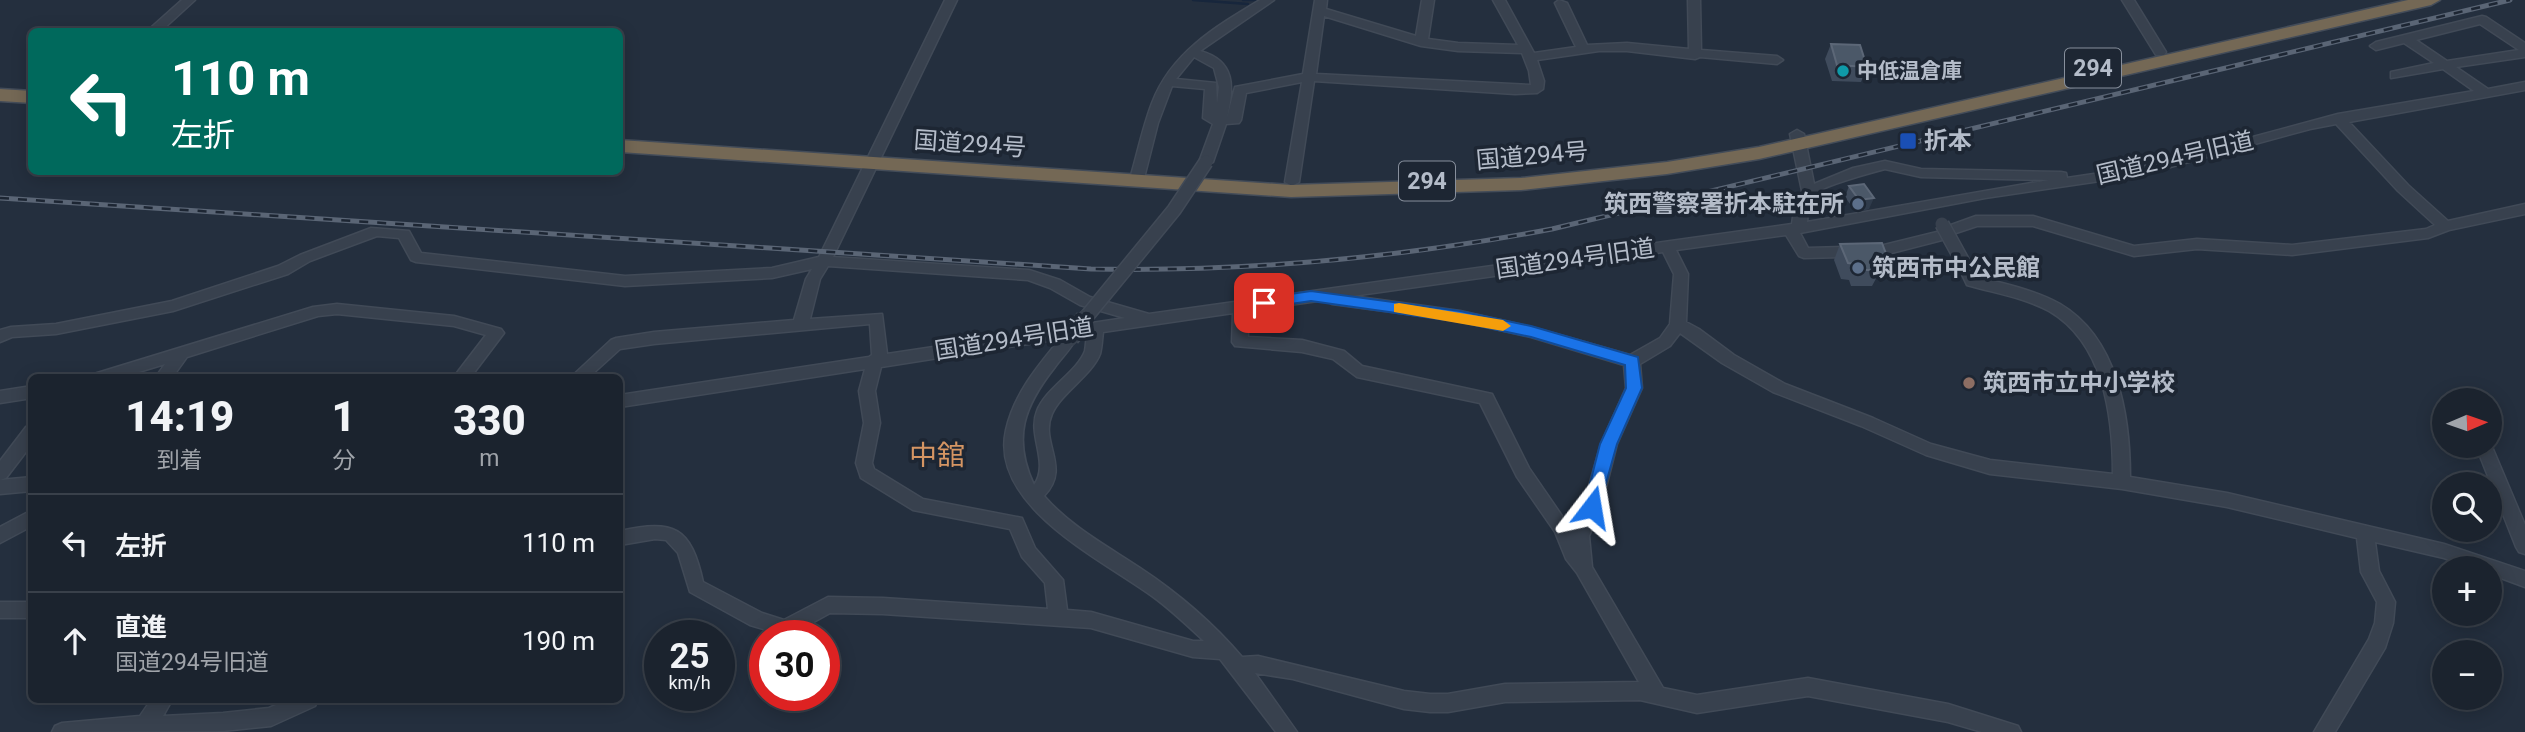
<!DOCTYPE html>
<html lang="ja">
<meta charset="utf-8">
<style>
body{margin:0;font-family:Roboto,"Noto Sans JP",sans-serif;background:#282f3a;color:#f1f3f6;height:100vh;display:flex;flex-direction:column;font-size:26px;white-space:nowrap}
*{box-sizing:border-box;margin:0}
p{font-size:23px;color:#a0a4aa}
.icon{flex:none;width:38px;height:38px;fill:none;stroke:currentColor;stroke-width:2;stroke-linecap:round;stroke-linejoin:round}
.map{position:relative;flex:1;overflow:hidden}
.details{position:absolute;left:28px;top:374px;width:595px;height:329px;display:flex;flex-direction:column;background:#1b232e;border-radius:10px;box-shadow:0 4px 18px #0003,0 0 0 2px #39404a}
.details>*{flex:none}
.banner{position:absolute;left:28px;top:28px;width:595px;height:147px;border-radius:10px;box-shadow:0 4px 18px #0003,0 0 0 2px #39404a;background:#00695c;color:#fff;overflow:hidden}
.needle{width:46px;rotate:88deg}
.buttons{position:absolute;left:2432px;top:388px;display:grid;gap:14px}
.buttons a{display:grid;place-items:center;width:70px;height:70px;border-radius:50%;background:#1b232e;box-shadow:0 4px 18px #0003,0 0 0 2px #39404a;font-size:35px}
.speed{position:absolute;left:644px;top:620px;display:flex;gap:14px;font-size:35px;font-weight:700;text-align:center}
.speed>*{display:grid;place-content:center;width:91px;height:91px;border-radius:50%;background:#1b232e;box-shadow:0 4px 18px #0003,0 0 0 2px #39404a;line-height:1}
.speed small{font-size:18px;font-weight:400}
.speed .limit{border:10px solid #d22;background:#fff;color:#111}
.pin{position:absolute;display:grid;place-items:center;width:60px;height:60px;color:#fff;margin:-30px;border-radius:14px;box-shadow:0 4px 10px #0006}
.me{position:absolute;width:77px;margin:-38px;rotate:14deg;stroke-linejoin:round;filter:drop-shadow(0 0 5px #0008)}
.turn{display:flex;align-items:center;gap:24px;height:147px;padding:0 28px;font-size:32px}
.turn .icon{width:91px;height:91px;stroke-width:2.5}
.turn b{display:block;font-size:49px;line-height:60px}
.eta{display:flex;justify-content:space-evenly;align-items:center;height:119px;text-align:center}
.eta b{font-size:42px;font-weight:800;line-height:49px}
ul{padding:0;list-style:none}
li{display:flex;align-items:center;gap:21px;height:98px;padding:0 28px;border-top:2px solid #39404a}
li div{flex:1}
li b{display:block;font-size:26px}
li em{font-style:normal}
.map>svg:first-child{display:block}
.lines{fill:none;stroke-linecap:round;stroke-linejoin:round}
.stream{stroke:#17263c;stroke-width:2.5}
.minor-casing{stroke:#414a57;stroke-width:3}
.highway-casing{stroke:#434c59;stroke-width:3}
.minor{fill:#38414e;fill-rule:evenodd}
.highway{fill:#746855;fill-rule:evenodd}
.rail-casing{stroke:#5a6575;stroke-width:5}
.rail{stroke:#1d2633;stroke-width:2.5;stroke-dasharray:9;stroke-linecap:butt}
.minor-bridge-far1-casing{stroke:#414a57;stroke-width:16;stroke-linecap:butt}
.minor-bridge-casing{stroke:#414a57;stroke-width:21;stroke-linecap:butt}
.minor-bridge-far1{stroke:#38414e;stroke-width:13}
.minor-bridge{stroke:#38414e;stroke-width:18}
.wall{fill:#3f4b5c}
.shaded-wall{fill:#2f3b4b}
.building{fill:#4b5868;stroke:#5c6777;stroke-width:2}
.route{fill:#1a73e8;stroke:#114b97;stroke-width:2}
.slow{fill:#f59e0b}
.culture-dot{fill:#0f9aa8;stroke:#1d2633;stroke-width:2.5}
.transit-dot{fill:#1a4fb4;stroke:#1d2633;stroke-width:2.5}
.service-dot{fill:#5c6f8a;stroke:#1d2633;stroke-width:2.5}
.education-dot{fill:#8d6e63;stroke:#1d2633;stroke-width:2.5}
.labels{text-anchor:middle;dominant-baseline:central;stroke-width:7;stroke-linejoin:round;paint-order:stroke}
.far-poi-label{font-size:21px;font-weight:bold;fill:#b4bcc9;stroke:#1d2633;text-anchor:start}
.shield{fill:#1d2633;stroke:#878f9c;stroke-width:2}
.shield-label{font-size:23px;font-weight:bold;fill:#b4bcc9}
.poi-label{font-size:24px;font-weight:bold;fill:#b4bcc9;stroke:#1d2633;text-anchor:start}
.street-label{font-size:24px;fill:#b4bcc9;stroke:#1d2633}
.quarter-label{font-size:28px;fill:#d59563;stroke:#1d2633}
</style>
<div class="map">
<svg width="2525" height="732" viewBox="0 0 2525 732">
<rect width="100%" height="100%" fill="#242f3e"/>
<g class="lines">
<path class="stream" d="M 1193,0 L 1248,4
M 1243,0 L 1256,0"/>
<g class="minor-casing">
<path id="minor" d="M 182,0 L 195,0 L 160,32 L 146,32 Z
M 945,0 L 957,0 L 833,257 L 1029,270 L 1060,280 L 1090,297 L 1149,314 L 1792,224 L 1795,203 L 1802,191 L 1790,134 L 1797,130 L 1804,134 L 1814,184 L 1853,168 L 1885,161 L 1921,169 L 2061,172 L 2066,173 L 2067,178 L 2141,167 L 2338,114 L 2474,91 L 2443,69 L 2391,78 L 2391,72 L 2434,63 L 2404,43 L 2376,50 L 2370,46 L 2376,42 L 2482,16 L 2486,17 L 2525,43 L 2525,57 L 2456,67 L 2488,89 L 2525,82 L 2525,90 L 2349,122 L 2408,185 L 2448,221 L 2525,204 L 2525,214 L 2449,230 L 2428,238 L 2292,255 L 2197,249 L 2134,256 L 2033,226 L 1977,226 L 1956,233 L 1949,228 L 1951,225 L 1976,216 L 2033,216 L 2134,246 L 2197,239 L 2292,245 L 2426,229 L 2435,225 L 2398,191 L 2336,124 L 2310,129 L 2141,175 L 1985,198 L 1800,233 L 1808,248 L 1880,246 L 1937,232 L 1944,237 L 1942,240 L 1880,256 L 1804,258 L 1799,256 L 1786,235 L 1676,250 L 1688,274 L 1686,322 L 1699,329 L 1734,355 L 1785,384 L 1873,418 L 1931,444 L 1990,460 L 2113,474 C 2113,416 2104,343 2049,311 C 2023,297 1994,293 1967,285 L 1957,264 L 1959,260 L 1969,260 L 1978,277 C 2005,284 2035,290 2060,304 C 2118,338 2130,416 2130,477 L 2227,493 L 2444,544 L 2525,571 L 2525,587 L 2490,574 L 2490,569 L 2474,569 L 2444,558 L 2375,542 L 2379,571 L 2395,602 L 2393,623 L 2385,648 L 2335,732 L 2314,732 L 2369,639 L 2375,623 L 2377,602 L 2361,572 L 2357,538 L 2227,507 L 2122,489 L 1990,474 L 1926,455 L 1861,426 L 1773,392 L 1722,363 L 1680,333 L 1670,346 L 1640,364 L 1642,388 L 1617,444 L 1601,507 L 1589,536 L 1592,567 L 1663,688 L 1697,695 L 1808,678 L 1948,704 L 2018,726 L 2021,732 L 1982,732 L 1948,722 L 1808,696 L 1697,713 L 1640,700 L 1505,702 L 1448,712 L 1430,712 L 1404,709 L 1293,679 L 1255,673 L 1297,732 L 1276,732 L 1220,659 L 1193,657 L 1091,628 L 883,614 L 830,613 L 792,634 L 783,635 L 750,625 L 690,592 L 678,553 L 666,540 L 655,539 L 620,545 L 620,531 C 674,519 691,527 703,582 L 762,613 L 784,620 L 828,597 L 883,598 L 1048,609 L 1045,583 L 1022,557 L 1010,529 L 913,510 L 861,478 L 856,463 L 864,423 L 859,391 L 865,369 L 620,407 L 620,395 L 869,357 L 872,355 L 870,324 L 654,344 L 620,349 L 588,378 L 570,378 L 611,340 L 616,338 L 654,332 L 794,320 L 806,279 L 812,269 L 772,278 L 625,286 L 416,262 L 411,260 L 399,238 L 377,236 L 310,261 L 288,274 L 173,311 L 56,334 L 12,337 L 0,342 L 0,330 L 11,327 L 56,324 L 172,301 L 278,266 L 300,255 L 371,228 L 409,231 L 421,253 L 625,276 L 772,268 L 819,257 ZM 2480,24 L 2519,50 L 2447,61 L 2416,40 ZM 1885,169 L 1921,177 L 2049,180 L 1807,222 C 1808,214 1807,201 1814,194 C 1825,185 1870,173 1885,169 ZM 1663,252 L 1674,274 L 1670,324 L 1660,338 L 1630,355 L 1531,327 L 1460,311 L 1352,296 ZM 828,266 L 1028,280 L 1050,288 L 1080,305 L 1125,318 L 887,354 L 882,314 L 810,319 L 820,279 ZM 1325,300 L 1332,304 L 1460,321 L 1531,337 L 1624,365 L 1626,388 L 1601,444 L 1583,507 L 1573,532 L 1529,468 L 1492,394 L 1362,366 L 1344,351 L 1302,340 L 1248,337 L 1248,311 ZM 1233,313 L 1232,342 L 1235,346 L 1302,352 L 1333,359 L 1357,377 L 1480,403 L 1517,477 L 1555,532 L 1566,559 L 1577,573 L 1639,682 L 1505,684 L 1448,694 L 1430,694 L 1404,691 L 1258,656 L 1242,657 C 1213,623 1178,593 1140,568 C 1107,546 1071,527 1044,496 C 1072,467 1039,443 1052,414 C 1061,393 1092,375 1100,354 C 1102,347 1102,339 1103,332 ZM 1087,335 C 1086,340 1086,346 1085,351 C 1077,372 1045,389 1037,411 C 1027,435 1050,463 1034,485 C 1012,438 1024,406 1055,367 C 1062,357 1073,347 1077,336 ZM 1060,339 C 1037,367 1014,394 1006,430 C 989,506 1101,559 1152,596 C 1170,609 1187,625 1204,641 L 1193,641 L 1091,612 L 1067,610 L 1063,580 L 1035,548 L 1022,518 L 923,499 L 874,469 L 872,463 L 880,423 L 875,391 L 881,367 Z
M 1260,0 L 1274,0 L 1200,51 C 1236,61 1234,87 1227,118 L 1235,87 L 1303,74 L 1315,0 L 1327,0 L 1326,9 L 1416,36 L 1422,0 L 1434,0 L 1428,39 L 1458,43 L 1518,45 L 1493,0 L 1505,0 L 1534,53 L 1576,47 L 1555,3 L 1559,0 L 1567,3 L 1587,45 L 1627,43 L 1689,49 L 1688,0 L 1700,0 L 1701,50 L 1777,56 L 1783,60 L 1777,64 L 1700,57 L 1695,59 L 1627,51 L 1599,51 L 1537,60 L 1544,81 L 1543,89 L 1537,93 L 1515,94 L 1314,81 L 1299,182 L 1292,186 L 1285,182 L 1302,82 L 1246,93 L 1241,120 L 1239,123 L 1226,124 L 1213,162 L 1206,166 L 1199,162 L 1213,124 L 1203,118 L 1205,89 L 1172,86 L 1158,123 L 1143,182 L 1136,186 L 1131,185 L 1129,182 C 1137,156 1142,129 1152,103 C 1171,53 1215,27 1260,0 ZM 1324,16 L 1421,46 L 1458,51 L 1522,53 L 1529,71 L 1531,85 L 1316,74 ZM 1194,57 L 1214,68 L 1219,87 L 1217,104 L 1216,83 L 1176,79 Z
M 2122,0 L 2134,0 L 2166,52 L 2164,55 L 2156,55 Z
M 337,304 L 454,316 L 501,329 L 504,333 L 470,378 L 453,378 L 486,335 L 454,326 L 337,314 L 318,316 L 187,357 L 172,378 L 155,378 L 165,364 L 119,378 L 92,378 L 94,374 L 313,307 Z
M 32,386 L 32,398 L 0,403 L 0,391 Z
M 32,425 L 32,444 L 6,478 L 0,480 L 0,461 L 26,427 Z
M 2490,442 L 2525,525 L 2525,554 L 2519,552 L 2516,547 L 2476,446 L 2490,446 Z
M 32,477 L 32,491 L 0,494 L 0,480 Z
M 32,510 L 32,526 L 0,543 L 0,527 Z
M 0,602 L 32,602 L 32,618 L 0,618 Z
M 151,700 L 172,700 L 163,716 L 223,713 L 269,708 L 288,700 L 318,700 L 315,706 L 271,726 L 223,731 L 52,732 L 55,726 L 62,723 L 140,716 Z"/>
</g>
<g class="highway-casing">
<path id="highway" d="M 2408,0 L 2440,0 L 2431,5 L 1759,159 L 1667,174 L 1521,190 L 1291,197 L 620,152 L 620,140 L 1291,185 L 1521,178 L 1667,162 L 1759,147 Z
M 0,89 L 32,91 L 32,103 L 0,101 Z"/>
</g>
<use href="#minor" class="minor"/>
<use href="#highway" class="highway"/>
<g class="rail-casing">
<path id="rail" d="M 0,198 L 1091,269 C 1247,272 1399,258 1552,229 L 2510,0"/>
</g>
<use href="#rail" class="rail"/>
<g class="minor-bridge-far1-casing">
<path id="minor-bridge-far1" d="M 1942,224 L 1964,264
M 1083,321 L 1174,210 L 1206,162"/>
</g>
<g class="minor-bridge-casing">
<path id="minor-bridge" d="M 1070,337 L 1085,319"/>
</g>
<use href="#minor-bridge-far1" class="minor-bridge-far1"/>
<use href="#minor-bridge" class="minor-bridge"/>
</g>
<path class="wall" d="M 1831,44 L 1867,67 L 1861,82 L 1832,81 L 1825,59 Z
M 1849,186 L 1869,209 L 1855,211 L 1845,197 Z
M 1840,244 L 1888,259 L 1881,275 L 1878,275 L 1872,286 L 1851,286 L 1849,280 L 1841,279 L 1834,260 Z"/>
<path class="shaded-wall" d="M 1874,198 L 1869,209 L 1855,211 L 1859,200 Z"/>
<path class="building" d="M 1831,44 L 1860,45 L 1867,67 L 1837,65 Z
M 1864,184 L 1874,198 L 1859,200 L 1849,186 Z
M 1882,243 L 1888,259 L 1880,259 L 1882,264 L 1877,264 L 1879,270 L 1858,270 L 1856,264 L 1848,263 L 1840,244 Z"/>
<path class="route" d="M 1311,291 L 1460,311 L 1531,326 L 1638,357 L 1642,388 L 1617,444 L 1598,512 L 1586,512 L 1584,507 L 1600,444 L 1626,388 L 1625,365 L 1531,337 L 1460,322 L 1311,301 L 1264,308 L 1256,303 L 1264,298 Z"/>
<path class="slow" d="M 1399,303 L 1503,320 L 1511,326 L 1503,331 L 1394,312 L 1394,304 Z"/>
<circle class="culture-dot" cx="1843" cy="71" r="7"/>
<rect class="transit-dot" x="1899" y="132" width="18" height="18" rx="3.5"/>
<g class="service-dot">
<circle cx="1858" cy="204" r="7"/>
<circle cx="1858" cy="268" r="7"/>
</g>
<circle class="education-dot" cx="1969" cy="383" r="7"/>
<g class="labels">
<g class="far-poi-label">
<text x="1857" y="71">中低温倉庫</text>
</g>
<g class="shield">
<rect x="2065" y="48.5" width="56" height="39" rx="5"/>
<rect x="1399" y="161.5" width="56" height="39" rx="5"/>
</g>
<g class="shield-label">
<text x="2093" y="68">294</text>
<text x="1427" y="181">294</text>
</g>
<g class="poi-label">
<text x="1924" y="141">折本</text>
<text x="1844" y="204" text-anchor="end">筑西警察署折本駐在所</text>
<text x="1872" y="268">筑西市中公民館</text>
<text x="1983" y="383">筑西市立中小学校</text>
</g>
<g class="street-label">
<text transform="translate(970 144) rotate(4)">国道294号</text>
<text transform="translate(1532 156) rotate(-5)">国道294号</text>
<text transform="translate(2175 158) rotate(-13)">国道294号旧道</text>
<text transform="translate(1575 259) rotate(-8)">国道294号旧道</text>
<text transform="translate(1014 339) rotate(-9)">国道294号旧道</text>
</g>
<g class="quarter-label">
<text x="937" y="455">中舘</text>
</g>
</g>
</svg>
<div class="buttons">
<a><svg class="needle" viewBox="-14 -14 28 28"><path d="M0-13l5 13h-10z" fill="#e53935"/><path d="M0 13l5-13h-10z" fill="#a0a4aa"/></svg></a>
<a><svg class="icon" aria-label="search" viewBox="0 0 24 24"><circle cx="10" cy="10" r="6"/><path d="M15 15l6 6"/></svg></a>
<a>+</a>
<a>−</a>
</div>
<div class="speed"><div>25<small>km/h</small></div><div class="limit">30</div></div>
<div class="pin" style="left:1264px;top:303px;background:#d93025"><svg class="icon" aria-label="arrive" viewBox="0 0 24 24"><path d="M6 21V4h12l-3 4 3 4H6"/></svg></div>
<svg class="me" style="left:1592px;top:507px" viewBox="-20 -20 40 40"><path d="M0-17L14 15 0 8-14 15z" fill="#1a73e8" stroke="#fff" stroke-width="4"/></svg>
<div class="banner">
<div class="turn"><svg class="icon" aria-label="left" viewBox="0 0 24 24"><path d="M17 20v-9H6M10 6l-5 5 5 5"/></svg><div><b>110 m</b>左折</div></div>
</div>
<section class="details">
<div class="eta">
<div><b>14:19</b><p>到着</p></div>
<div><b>1</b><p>分</p></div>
<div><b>330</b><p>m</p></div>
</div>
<ul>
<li><svg class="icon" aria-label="left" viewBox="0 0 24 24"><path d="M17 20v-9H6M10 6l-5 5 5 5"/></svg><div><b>左折</b></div><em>110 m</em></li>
<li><svg class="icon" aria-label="ahead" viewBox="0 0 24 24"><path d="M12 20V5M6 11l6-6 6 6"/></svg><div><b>直進</b><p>国道294号旧道</p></div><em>190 m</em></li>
</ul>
</section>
</div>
